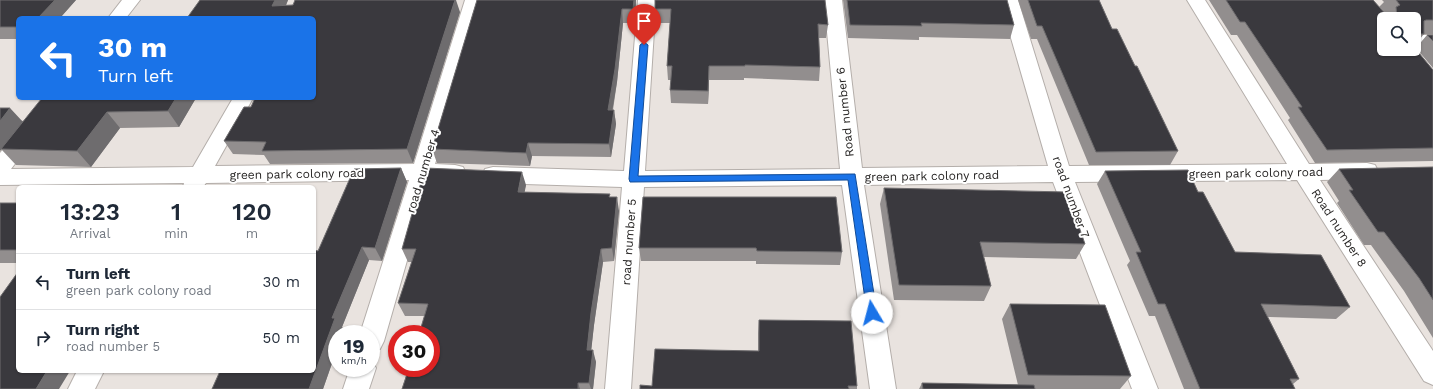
<!DOCTYPE html>
<style>
body{margin:0;font-family:"Work Sans",sans-serif;background:#f2f2f3;color:#1f2937;height:100vh;display:flex;flex-direction:column;font-size:15px;white-space:nowrap}
*{box-sizing:border-box;margin:0}
p{font-size:13px;color:#747a83}
.icon{flex:none;width:22px;height:22px;fill:none;stroke:currentColor;stroke-width:2;stroke-linecap:round;stroke-linejoin:round}
.map{position:relative;flex:1;overflow:hidden}
.panel{position:absolute;left:16px;top:185px;width:300px;height:188px;display:flex;flex-direction:column;background:#fff;border-radius:6px;box-shadow:0 1px 3px #0004}
.panel>*{flex:none}
.top-card{position:absolute;left:16px;top:16px;width:300px;height:84px;border-radius:6px;box-shadow:0 1px 3px #0004;background:#1a73e8;color:#fff;overflow:hidden}
.fabs{position:absolute;left:1377px;top:12px;display:grid;gap:8px}
.fabs a{display:grid;place-items:center;width:44px;height:44px;border-radius:6px;background:#fff;box-shadow:0 1px 3px #0004;font-size:20px}
.speed{position:absolute;left:328px;top:325px;display:flex;gap:8px;font-size:20px;font-weight:700;text-align:center}
.speed>*{display:grid;place-content:center;width:52px;height:52px;border-radius:50%;background:#fff;box-shadow:0 1px 3px #0004;line-height:1}
.speed small{font-size:10px;font-weight:400}
.speed .limit{border:6px solid #d22;background:#fff;color:#111}
.pin{position:absolute;display:grid;place-items:center;width:34px;height:34px;color:#fff;margin:-41px -17px;border-radius:50% 50% 50% 0;rotate:-45deg;box-shadow:0 0 4px #0007}
.pin .icon{rotate:45deg}
.me{position:absolute;width:44px;margin:-22px;rotate:352deg;stroke-linejoin:round;filter:drop-shadow(0 0 3px #0008)}
.turn{display:flex;align-items:center;gap:14px;height:84px;padding:0 16px;font-size:18px}
.turn .icon{width:52px;height:52px;stroke-width:2.5}
.turn b{display:block;font-size:28px;line-height:34px}
.eta{display:flex;justify-content:space-evenly;align-items:center;height:68px;text-align:center}
.eta b{font-size:24px;font-weight:600;line-height:28px}
ul{padding:0;list-style:none}
li{display:flex;align-items:center;gap:12px;height:56px;padding:0 16px;border-top:1px solid #e0e1e3}
li div{flex:1}
li b{display:block;font-size:15px}
li em{font-style:normal}
.map>svg:first-child{display:block}
.lines{fill:none;stroke-linecap:round;stroke-linejoin:round}
.minor-casing{stroke:#b4aeaa;stroke-width:2}
.minor{fill:#fff;fill-rule:evenodd}
.wall{fill:#928e8e}
.shaded-wall{fill:#6e6c6e}
.building{fill:#3a393e;stroke:#6e6c6e}
.route{fill:#1a73e8;stroke:#114b97}
.labels{text-anchor:middle;dominant-baseline:central;stroke-width:4;stroke-linejoin:round;paint-order:stroke}
.street-label{font-size:12px;fill:#262423;stroke:#fff}
</style>
<div class="map">
<svg width="1433" height="389" viewBox="0 0 1433 389">
<rect width="100%" height="100%" fill="#e9e3df"/>
<g class="lines">
<g class="minor-casing">
<path id="minor" d="M 122,0 L 140,0 L 126,18 L 108,18 Z
M 465,0 L 483,0 L 435,164 L 455,165 L 463,167 L 466,173 L 463,179 L 455,181 L 430,180 L 384,341 L 380,349 L 371,352 L 371,334 L 360,334 L 409,180 L 206,183 L 203,187 L 183,187 L 184,183 L 0,185 L 0,153 L 44,98 L 65,98 L 11,169 L 193,167 L 233,98 L 253,98 L 215,166 L 414,164 Z
M 638,0 L 656,0 L 645,171 L 840,169 L 824,0 L 842,0 L 862,168 L 1048,166 L 1000,0 L 1018,0 L 1069,166 L 1287,164 L 1187,0 L 1205,0 L 1309,164 L 1367,163 L 1375,165 L 1378,171 L 1375,177 L 1367,179 L 1320,180 L 1433,351 L 1433,385 L 1424,381 L 1297,180 L 1075,182 L 1158,389 L 1132,389 L 1053,182 L 864,185 L 896,389 L 870,389 L 842,185 L 644,187 L 631,389 L 605,389 L 622,187 L 493,183 L 485,181 L 482,175 L 485,169 L 493,167 L 624,171 Z
M 1414,35 L 1433,35 L 1433,47 L 1414,47 Z
M 371,359 L 376,368 L 369,389 L 343,389 L 350,368 L 371,368 Z
M 77,371 L 104,371 L 95,389 L 68,389 Z"/>
</g>
<use href="#minor" class="minor"/>
</g>
<path class="wall" d="M 0,0 L 76,0 L 60,18 L 18,18 L 18,39 L 0,39 Z
M 200,0 L 288,0 L 286,6 L 460,12 L 413,163 L 270,164 L 264,155 L 233,154 L 224,141 L 251,107 L 314,18 Z
M 477,0 L 636,0 L 635,23 L 623,23 L 617,82 L 613,110 L 614,110 L 616,124 L 611,157 L 532,156 L 530,166 L 437,163 L 432,149 Z
M 655,0 L 828,25 L 826,38 L 819,38 L 820,67 L 819,81 L 744,78 L 744,80 L 709,80 L 708,104 L 671,103 L 670,90 L 671,80 L 668,80 L 667,66 L 670,23 L 656,23 L 655,9 Z
M 843,0 L 1007,0 L 1014,25 L 1010,39 L 919,37 L 919,40 L 848,38 Z
M 1018,0 L 1099,0 L 1112,29 L 1135,66 L 1178,151 L 1170,165 L 1089,165 L 1037,39 L 1031,39 Z
M 1209,0 L 1373,0 L 1388,17 L 1379,7 L 1384,2 L 1382,0 L 1433,0 L 1433,34 L 1424,34 L 1414,46 L 1414,19 L 1384,19 L 1433,70 L 1433,161 L 1315,163 L 1288,120 L 1290,118 L 1237,35 L 1231,35 Z
M 1427,35 L 1433,35 L 1433,68 L 1416,48 Z
M 196,98 L 179,127 L 120,128 L 91,167 L 16,165 L 1,149 L 0,151 L 0,108 L 22,121 Z
M 1433,167 L 1433,338 L 1404,291 L 1371,245 L 1364,245 L 1337,203 L 1339,201 L 1327,182 L 1339,169 Z
M 401,168 L 407,182 L 382,261 L 369,260 L 342,327 L 344,330 L 337,334 L 337,349 L 323,389 L 212,389 L 318,251 Z
M 1105,171 L 1198,192 L 1235,252 L 1350,307 L 1336,319 L 1268,317 L 1299,379 L 1293,384 L 1295,389 L 1184,389 L 1155,316 L 1149,316 L 1127,265 L 1130,261 L 1097,184 Z
M 526,185 L 524,192 L 610,197 L 619,211 L 614,261 L 603,262 L 594,325 L 591,350 L 596,362 L 593,389 L 402,389 L 425,316 L 405,316 L 398,303 L 412,262 L 408,262 L 402,249 Z
M 884,188 L 1085,244 L 1076,259 L 984,257 L 991,286 L 984,301 L 894,300 L 880,204 Z
M 643,197 L 842,252 L 840,265 L 756,264 L 756,261 L 641,261 L 639,248 Z
M 0,203 L 18,203 L 18,263 L 0,263 Z
M 1010,304 L 1131,376 L 1120,389 L 919,389 L 922,383 L 1018,385 L 1002,319 Z
M 759,320 L 857,386 L 857,389 L 640,389 L 652,386 L 758,351 L 758,333 Z"/>
<path class="shaded-wall" d="M 55,0 L 76,0 L 60,18 L 38,18 Z
M 275,0 L 288,0 L 280,18 L 272,6 Z
M 455,0 L 456,0 L 460,12 L 413,163 L 407,149 Z
M 634,0 L 636,0 L 635,23 L 633,9 Z
M 622,9 L 623,23 L 617,82 L 610,124 L 608,110 Z
M 709,66 L 709,80 L 708,104 L 708,91 Z
M 176,98 L 196,98 L 179,127 L 168,111 Z
M 10,108 L 23,122 L 0,151 L 0,121 Z
M 614,110 L 616,124 L 611,157 L 609,144 Z
M 107,112 L 120,128 L 91,167 L 77,151 Z
M 528,143 L 532,156 L 530,166 L 526,153 Z
M 401,168 L 407,182 L 382,261 L 375,248 Z
M 522,172 L 526,185 L 522,206 L 518,192 Z
M 617,197 L 619,211 L 614,261 L 612,248 Z
M 362,247 L 369,260 L 342,327 L 344,330 L 342,334 L 337,334 L 337,349 L 323,389 L 309,389 L 332,318 Z
M 601,249 L 603,262 L 594,325 L 590,362 L 587,350 L 591,313 Z
M 593,350 L 596,362 L 593,389 L 591,389 L 589,383 Z
M 47,371 L 70,371 L 59,389 L 36,389 Z
M 578,383 L 580,389 L 578,389 Z"/>
<path class="building" d="M 0,0 L 55,0 L 38,18 L 18,18 L 18,27 L 0,27 Z
M 200,0 L 275,0 L 272,6 L 293,5 L 295,0 L 455,0 L 407,149 L 262,151 L 266,142 L 224,141 L 244,107 L 251,107 L 255,98 L 314,98 L 314,18 L 187,18 Z
M 477,0 L 634,0 L 633,9 L 622,9 L 615,69 L 608,110 L 614,110 L 609,144 L 528,143 L 526,153 L 432,149 Z
M 655,0 L 825,0 L 828,25 L 818,24 L 820,67 L 745,65 L 745,66 L 709,66 L 708,91 L 670,90 L 672,66 L 667,66 L 671,9 L 655,9 Z
M 847,0 L 1007,0 L 1014,25 L 921,23 L 922,26 L 850,25 Z
M 1028,0 L 1099,0 L 1112,29 L 1117,29 L 1135,66 L 1137,66 L 1178,151 L 1096,152 L 1042,26 L 1037,26 Z
M 1226,0 L 1373,0 L 1388,17 L 1392,19 L 1384,19 L 1384,49 L 1414,49 L 1414,47 L 1433,70 L 1433,148 L 1327,150 L 1298,107 L 1302,107 L 1245,22 L 1240,22 Z
M 1396,0 L 1433,0 L 1433,20 L 1426,20 L 1424,21 L 1424,34 L 1414,34 L 1414,19 L 1396,19 L 1397,18 L 1396,7 L 1400,5 Z
M 1427,35 L 1433,35 L 1433,41 Z
M 42,98 L 176,98 L 168,111 L 107,112 L 77,151 L 1,149 Z
M 0,108 L 10,108 L 0,121 Z
M 1433,167 L 1433,300 L 1419,278 L 1384,232 L 1378,232 L 1349,190 L 1353,190 L 1339,169 Z
M 401,168 L 375,248 L 362,247 L 332,318 L 335,318 L 309,389 L 212,389 L 220,371 L 314,371 L 314,250 L 318,251 L 354,169 Z
M 425,168 L 522,172 L 518,192 L 610,194 L 609,197 L 617,197 L 612,248 L 601,249 L 591,313 L 587,350 L 593,350 L 589,383 L 578,383 L 578,389 L 402,389 L 409,368 L 431,368 L 431,334 L 419,334 L 428,304 L 398,303 L 416,249 L 402,249 Z
M 1188,170 L 1198,192 L 1203,192 L 1235,252 L 1321,255 L 1350,307 L 1261,304 L 1299,379 L 1290,379 L 1295,389 L 1200,389 L 1165,304 L 1158,304 L 1136,252 L 1141,252 L 1105,171 Z
M 884,188 L 1067,192 L 1085,244 L 980,242 L 991,286 L 899,285 Z
M 643,197 L 836,197 L 842,252 L 757,251 L 756,248 L 639,248 Z
M 0,203 L 18,203 L 18,250 L 0,250 Z
M 18,272 L 18,371 L 47,371 L 36,389 L 0,389 L 0,297 Z
M 1010,304 L 1105,305 L 1131,376 L 1028,375 Z
M 759,320 L 851,321 L 857,386 L 848,386 L 849,389 L 640,389 L 640,385 L 652,386 L 655,349 L 759,351 Z
M 922,383 L 1034,385 L 1035,389 L 923,389 Z"/>
<path class="route" d="M 644,42 L 648,45 L 638,176 L 855,174 L 877,313 L 876,316 L 872,318 L 868,316 L 867,313 L 848,180 L 630,182 L 629,179 L 640,45 Z"/>
<g class="labels">
<g class="street-label">
<text transform="translate(845 112) rotate(-96)">Road number 6</text>
<text transform="translate(423 171) rotate(-73)">road number 4</text>
<text transform="translate(1256 173) rotate(-1)">green park colony road</text>
<text transform="translate(297 174) rotate(-1)">green park colony road</text>
<text transform="translate(932 176) rotate(-1)">green park colony road</text>
<text transform="translate(1071 197) rotate(70)">road number 7</text>
<text transform="translate(1339 228) rotate(57)">Road number 8</text>
<text transform="translate(629 242) rotate(-86)">road number 5</text>
</g>
</g>
</svg>
<div class="fabs">
<a><svg class="icon" aria-label="search" viewBox="0 0 24 24"><circle cx="10" cy="10" r="6"/><path d="M15 15l6 6"/></svg></a>
</div>
<div class="speed"><div>19<small>km/h</small></div><div class="limit">30</div></div>
<div class="pin" style="left:644px;top:45px;background:#d93025"><svg class="icon" aria-label="arrive" viewBox="0 0 24 24"><path d="M6 21V4h12l-3 4 3 4H6"/></svg></div>
<svg class="me" style="left:872px;top:313px" viewBox="-20 -20 40 40"><circle r="19" fill="#fff"/><path d="M0-13L10 11 0 6-10 11z" fill="#1a73e8"/></svg>
<div class="top-card">
<div class="turn"><svg class="icon" aria-label="left" viewBox="0 0 24 24"><path d="M17 20v-9H6M10 6l-5 5 5 5"/></svg><div><b>30 m</b>Turn left</div></div>
</div>
<section class="panel">
<div class="eta">
<div><b>13:23</b><p>Arrival</p></div>
<div><b>1</b><p>min</p></div>
<div><b>120</b><p>m</p></div>
</div>
<ul>
<li><svg class="icon" aria-label="left" viewBox="0 0 24 24"><path d="M17 20v-9H6M10 6l-5 5 5 5"/></svg><div><b>Turn left</b><p>green park colony road</p></div><em>30 m</em></li>
<li><svg class="icon" aria-label="right" viewBox="0 0 24 24"><path d="M7 20v-9h11M14 6l5 5-5 5"/></svg><div><b>Turn right</b><p>road number 5</p></div><em>50 m</em></li>
</ul>
</section>
</div>
